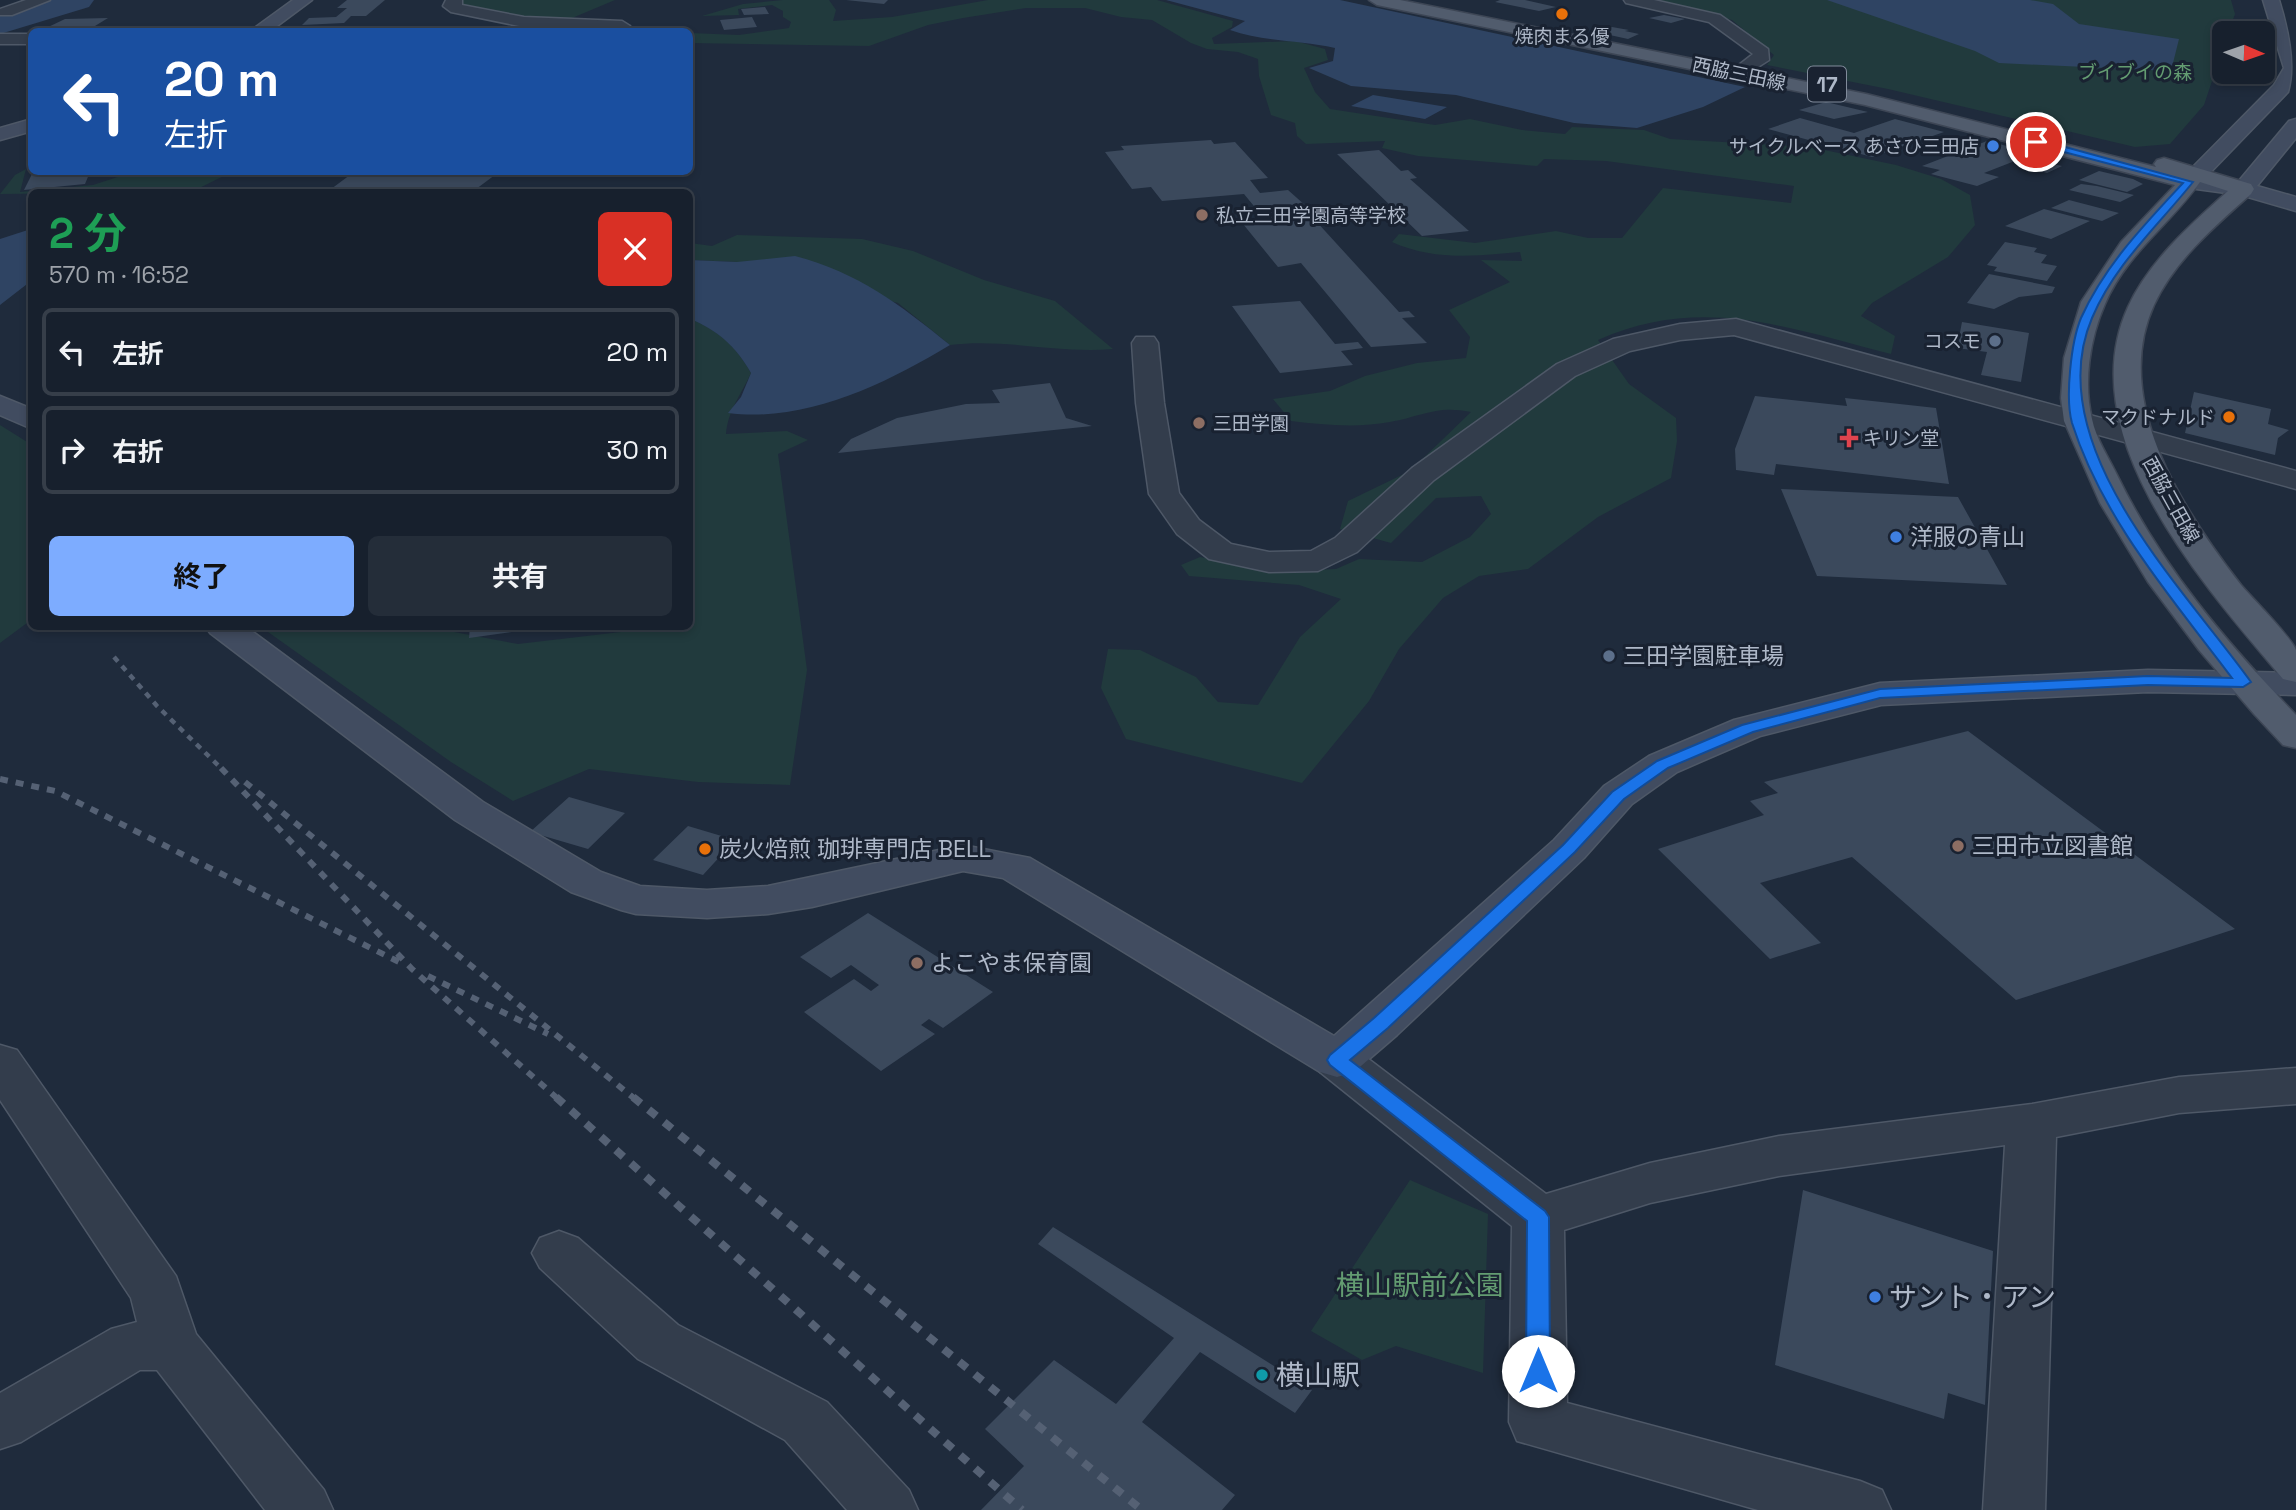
<!DOCTYPE html>
<html lang="ja">
<meta charset="utf-8">
<style>
body{margin:0;font-family:"Space Grotesk","Noto Sans JP",sans-serif;background:#242d39;color:#f1f3f6;height:100vh;display:flex;flex-direction:column;font-size:26px;white-space:nowrap}
*{box-sizing:border-box;margin:0}
p{font-size:23px;color:#9ea3aa}
.icon{flex:none;width:38px;height:38px;fill:none;stroke:currentColor;stroke-width:2;stroke-linecap:round;stroke-linejoin:round}
.map{position:relative;flex:1;overflow:hidden}
.panel{position:absolute;left:28px;top:189px;width:665px;height:441px;display:flex;flex-direction:column;background:#17202d;border-radius:10px;box-shadow:0 4px 10px #0003,0 0 0 2px #363e49}
.panel>*{flex:none}
.guide{position:absolute;left:28px;top:28px;width:665px;height:147px;border-radius:10px;box-shadow:0 4px 10px #0003,0 0 0 2px #363e49;background:#1a4fa0;color:#fff;overflow:hidden}
.needle{width:46px;rotate:92deg}
.controls{position:absolute;left:2212px;top:21px;display:grid;gap:14px}
.controls a{display:grid;place-items:center;width:63px;height:63px;border-radius:10px;background:#17202d;box-shadow:0 4px 10px #0003,0 0 0 2px #363e49;font-size:35px}
.pin{position:absolute;display:grid;place-items:center;width:60px;height:60px;color:#fff;margin:-30px;border:4px solid #fff;border-radius:50%;box-shadow:0 2px 7px #0007}
.me{position:absolute;width:77px;margin:-38px;rotate:0deg;stroke-linejoin:round;filter:drop-shadow(0 0 5px #0008)}
.turn{display:flex;align-items:center;gap:24px;height:147px;padding:0 21px;font-size:32px}
.turn .icon{width:91px;height:91px;stroke-width:2.5}
.turn b{display:block;font-size:49px;line-height:60px}
.round{display:grid;place-items:center;flex:none;width:74px;height:74px;border-radius:10px;background:#242d39}
.summary{display:flex;align-items:center;justify-content:space-between;height:119px;padding:0 21px}
h1{font-size:42px;font-weight:700;line-height:52px;color:#1e9e55}
.primary-button{display:flex;gap:14px;margin-top:auto;padding:14px 21px}
.primary-button a{flex:1;height:80px;border-radius:10px;background:#7dacff;color:#111;font-size:28px;font-weight:700;line-height:80px;text-align:center}
.primary-button a+a{background:#242d39;color:#f1f3f6}
ul{padding:0;list-style:none}
li{display:flex;align-items:center;gap:21px;height:88px;margin:0 14px 10px;padding:0 7px;border:4px solid #363e49;border-radius:10px}
li div{flex:1}
li b{display:block;font-size:26px}
li em{font-style:normal}
.map>svg:first-child{display:block}
.green{fill:#213a3d}
.water{fill:#2f4463}
.lines{fill:none;stroke-linecap:round;stroke-linejoin:round}
.river{fill:#2f4463;fill-rule:evenodd}
.building{fill:#3b495c}
.street-casing{stroke:#4e5867;stroke-width:3}
.secondary-casing{stroke:#4e5867;stroke-width:3}
.primary-casing{stroke:#3d4655;stroke-width:3}
.street{fill:#333d4c;fill-rule:evenodd}
.secondary{fill:#414c60;fill-rule:evenodd}
.primary{fill:#515c6d;fill-rule:evenodd}
.rail-far2{stroke:#556174;stroke-width:4.5;stroke-dasharray:6 6;stroke-linecap:butt}
.rail-far1{stroke:#556174;stroke-width:6;stroke-dasharray:8 8;stroke-linecap:butt}
.rail{stroke:#556174;stroke-width:8;stroke-dasharray:10 10;stroke-linecap:butt}
.route{fill:#1a73e8;stroke:#114b97;stroke-width:2}
.food-dot{fill:#e8710a;stroke:#192231;stroke-width:2.5}
.shop-dot{fill:#3f7fe0;stroke:#192231;stroke-width:2.5}
.education-dot{fill:#8d6e63;stroke:#192231;stroke-width:2.5}
.service-dot{fill:#5c6f8a;stroke:#192231;stroke-width:2.5}
.health-dot{fill:#e0444e;stroke:#192231;stroke-width:2.5}
.culture-dot{fill:#0f9aa8;stroke:#192231;stroke-width:2.5}
.labels{text-anchor:middle;dominant-baseline:central;stroke-width:6;stroke-linejoin:round;paint-order:stroke}
.far-poi-label{font-size:19px;fill:#aeb8c8;stroke:#192231;text-anchor:end}
.far-park-label{font-size:19px;fill:#639c71;stroke:#192231}
.far-street-label{font-size:19px;fill:#aeb8c8;stroke:#192231}
.shield{fill:#192231;stroke:#818b9b;stroke-width:2}
.shield-label{font-size:21px;font-weight:bold;fill:#aeb8c8}
.poi-label{font-size:23px;fill:#aeb8c8;stroke:#192231;text-anchor:start}
.near-park-label{font-size:28px;fill:#639c71;stroke:#192231}
.near-poi-label{font-size:28px;fill:#aeb8c8;stroke:#192231;text-anchor:start}
</style>
<div class="map">
<svg width="2296" height="1510" viewBox="0 0 2296 1510">
<rect width="100%" height="100%" fill="#1f2b3c"/>
<path class="green" d="M 460,0 L 615,0 L 565,21 L 531,21 L 466,10 Z
M 783,0 L 829,0 L 836,10 L 833,21 L 892,17 L 988,0 L 1157,0 L 1233,21 L 1232,27 L 1212,38 L 1214,44 L 1295,41 L 1325,49 L 1328,60 L 1304,68 L 1315,92 L 1330,109 L 1435,125 L 1470,119 L 1522,130 L 1565,134 L 1572,127 L 1644,130 L 1670,139 L 1810,147 L 1896,165 L 1941,179 L 1970,195 L 1975,225 L 1948,257 L 1872,303 L 1861,316 L 1895,336 L 1891,354 C 1789,328 1701,294 1598,340 L 1629,384 L 1676,418 L 1677,441 L 1671,478 L 1598,517 L 1528,569 L 1479,576 L 1443,598 L 1399,649 L 1369,701 L 1302,783 L 1126,739 L 1101,688 L 1108,649 L 1140,650 L 1196,677 L 1218,702 L 1258,705 L 1300,637 L 1341,599 L 1299,585 L 1189,576 L 1181,565 L 1200,557 L 1263,569 L 1312,570 L 1336,569 L 1359,559 L 1422,562 L 1470,537 L 1491,514 L 1481,496 L 1436,498 L 1391,543 L 1340,529 L 1348,501 L 1410,471 L 1471,412 C 1437,405 1423,416 1390,422 C 1358,428 1323,425 1291,421 L 1273,399 L 1330,391 L 1365,376 L 1417,363 L 1466,358 L 1470,337 L 1449,310 L 1510,282 L 1481,260 L 1522,261 L 1520,252 C 1475,256 1434,261 1392,242 L 1399,234 L 1475,243 L 1556,231 L 1588,238 L 1622,238 L 1663,188 L 1791,203 L 1794,186 L 1606,161 L 1544,159 L 1537,166 L 1418,156 L 1382,148 L 1385,141 L 1306,144 L 1297,136 L 1295,123 L 1271,115 L 1259,76 L 1258,59 L 1238,52 L 1207,49 L 1191,43 L 1152,20 L 1121,17 L 1085,8 L 1026,8 L 963,18 L 928,25 L 869,46 L 690,43 L 690,33 L 739,35 L 789,28 L 791,22 L 783,17 L 783,11 L 772,5 L 738,9 L 739,15 L 702,16 L 743,4 Z
M 1650,0 L 2231,0 L 2235,14 L 2228,33 L 2224,33 L 2224,45 L 2204,105 L 2170,144 L 2135,147 L 1888,89 L 1767,65 L 1774,55 L 1732,20 Z
M 26,169 L 20,192 L 93,185 L 133,172 L 232,172 L 191,192 L 0,194 L 15,175 Z
M 737,235 L 862,239 L 913,251 L 984,280 L 1055,301 L 1113,349 C 1058,354 1005,338 950,345 L 898,303 L 737,262 L 690,260 L 690,243 L 712,246 Z
M 690,319 C 718,330 736,346 751,373 C 741,395 728,410 726,434 L 787,431 L 808,440 L 778,454 L 807,670 L 790,785 L 698,782 L 589,769 L 513,801 L 451,762 L 261,627 L 453,627 L 454,632 L 518,644 L 638,630 L 638,627 L 690,626 Z
M 0,425 L 32,445 L 31,620 L 0,643 Z
M 1410,1180 L 1488,1214 L 1483,1373 L 1396,1346 L 1362,1360 L 1311,1331 Z"/>
<path class="water" d="M 1166,0 L 1340,0 L 1745,87 L 1703,107 L 1637,128 L 1574,123 L 1456,95 L 1351,86 L 1309,68 L 1333,61 L 1335,48 C 1300,40 1264,42 1230,30 L 1245,21 Z
M 1827,0 L 2030,0 L 2053,4 L 2079,24 L 2179,39 L 2171,71 L 1999,63 L 1975,51 Z
M 1373,95 L 1447,107 L 1425,119 L 1351,106 Z
M 31,229 L 31,281 L 0,305 L 0,239 Z
M 795,256 C 859,273 899,304 950,345 C 885,384 806,423 728,413 L 741,397 L 751,373 C 736,346 717,330 690,319 L 690,260 L 737,262 Z"/>
<g class="lines">
<path class="river" d="M 44,0 L 94,0 L 89,7 L 0,34 L 0,13 Z"/>
</g>
<path class="building" d="M 347,0 L 385,0 L 366,16 L 351,16 L 344,23 L 302,25 L 309,18 L 336,17 L 347,8 L 337,8 Z
M 846,0 L 888,0 L 884,4 Z
M 1500,0 L 1525,0 L 1556,7 L 1539,11 L 1495,2 Z
M 765,7 L 769,14 L 744,15 L 741,9 Z
M 1664,15 L 1685,19 L 1671,23 L 1649,18 Z
M 752,17 L 757,27 L 724,30 L 720,20 Z
M 108,18 L 95,26 L 44,29 L 65,19 Z
M 1612,27 L 1629,30 L 1625,31 L 1639,34 L 1628,39 L 1596,32 Z
M 1826,102 L 1868,112 L 1834,119 L 1799,110 Z
M 1800,118 L 1854,133 L 1895,119 L 1944,132 L 1872,157 L 1768,129 Z
M 1211,140 L 1214,144 L 1235,142 L 1268,178 L 1250,180 L 1260,193 L 1288,190 L 1306,206 L 1318,220 L 1315,220 L 1399,312 L 1409,311 L 1415,317 L 1402,318 L 1427,343 L 1371,347 L 1301,263 L 1278,267 L 1243,224 L 1267,222 L 1244,194 L 1162,201 L 1151,187 L 1132,189 L 1105,152 L 1124,150 L 1121,146 Z
M 1987,141 L 2035,153 L 1984,173 L 1999,177 L 1977,186 L 1931,174 L 1940,170 L 1922,166 Z
M 1379,150 L 1401,171 L 1408,170 L 1417,178 L 1410,179 L 1469,231 L 1422,236 L 1337,154 Z
M 2035,160 L 2062,166 L 2047,173 L 2020,166 Z
M 2099,171 L 2133,179 L 2143,184 L 2127,192 L 2079,180 Z
M 33,172 L 90,172 L 85,184 L 24,190 Z
M 354,172 L 499,172 L 472,192 L 327,192 Z
M 2081,184 L 2097,186 L 2134,195 L 2120,202 L 2069,190 Z
M 2069,200 L 2119,213 L 2102,221 L 2051,208 Z
M 2044,209 L 2090,221 L 2051,239 L 2005,226 Z
M 2005,242 L 2037,248 L 2034,252 L 2047,255 L 2041,263 L 2057,266 L 2047,281 L 1994,271 L 1997,267 L 1987,265 Z
M 1989,274 L 2055,287 L 2052,293 L 2019,297 L 1994,309 L 1967,303 Z
M 1300,301 L 1335,344 L 1358,342 L 1363,348 L 1341,351 L 1353,365 L 1280,373 L 1232,306 Z
M 1962,322 L 2029,333 L 2021,382 L 1981,375 L 1987,352 L 1957,348 Z
M 1050,383 L 1066,418 L 1092,426 L 838,453 L 851,439 L 897,418 L 966,404 L 1000,403 L 992,390 Z
M 2194,392 L 2271,409 L 2268,424 L 2289,430 L 2278,438 L 2275,455 L 2185,433 Z
M 1755,396 L 1847,406 L 1845,398 L 1936,408 L 1949,484 L 1776,464 L 1774,475 L 1736,470 L 1735,449 Z
M 1781,489 L 1958,497 L 2007,585 L 1817,576 Z
M 470,626 L 541,626 L 541,628 L 469,638 Z
M 1968,731 L 2235,929 L 2016,1000 L 1852,857 L 1760,883 L 1821,943 L 1770,959 L 1658,849 L 1764,815 L 1750,801 L 1778,793 L 1764,782 Z
M 569,797 L 625,813 L 588,849 L 530,832 Z
M 688,826 L 735,840 L 703,875 L 653,860 Z
M 868,913 L 993,992 L 943,1028 L 929,1019 L 921,1025 L 935,1034 L 881,1071 L 804,1012 L 854,979 L 871,991 L 879,985 L 851,965 L 831,978 L 800,957 Z
M 1803,1190 L 1993,1251 L 1985,1405 L 1948,1393 L 1944,1419 L 1775,1365 Z
M 1053,1227 L 1312,1390 L 1295,1413 L 1200,1352 L 1142,1422 L 1235,1495 L 1222,1510 L 981,1510 L 1024,1466 L 985,1429 L 1054,1360 L 1116,1404 L 1174,1338 L 1038,1244 Z"/>
<g class="lines">
<g class="street-casing">
<path id="street" d="M 26,0 L 50,0 L 12,15 L 0,15 L 0,9 Z
M 446,0 L 462,0 L 462,5 L 524,17 L 622,21 L 630,26 L 622,31 L 524,27 L 451,12 L 443,6 Z
M 1624,0 L 1654,0 L 1720,15 L 1768,49 L 1769,60 L 1750,72 L 1738,72 L 1735,68 L 1753,54 L 1709,22 L 1626,3 Z
M 0,34 L 32,34 L 32,44 L 0,44 Z
M 1736,319 L 2296,471 L 2296,489 L 1734,335 L 1680,340 L 1630,351 L 1575,376 L 1434,480 L 1357,552 L 1318,571 L 1269,572 L 1209,559 L 1177,534 L 1149,494 L 1136,403 L 1132,343 L 1136,337 L 1154,337 L 1158,343 L 1164,403 L 1179,493 L 1199,520 L 1231,544 L 1269,552 L 1311,551 L 1335,538 L 1412,468 L 1557,364 L 1613,339 L 1680,324 Z
M 1337,1043 L 1354,1048 L 1546,1194 L 1650,1163 L 1779,1136 L 2032,1104 L 2179,1077 L 2296,1068 L 2296,1104 L 2179,1113 L 2056,1137 L 2045,1510 L 1983,1510 L 2005,1145 L 1779,1176 L 1650,1203 L 1564,1230 L 1567,1403 L 1860,1481 L 1882,1490 L 1891,1510 L 1758,1510 L 1517,1441 L 1509,1422 L 1512,1226 L 1320,1072 L 1313,1060 L 1320,1048 Z
M 0,1045 L 17,1050 L 176,1276 L 196,1334 L 324,1490 L 333,1510 L 265,1510 L 157,1370 L 140,1370 L 21,1442 L 0,1449 L 0,1393 L 111,1329 L 137,1322 L 131,1298 L 0,1100 Z
M 559,1231 L 578,1238 L 678,1325 L 827,1402 L 909,1490 L 918,1510 L 847,1510 L 785,1440 L 638,1359 L 540,1268 L 532,1253 L 540,1238 Z"/>
</g>
<g class="secondary-casing">
<path id="secondary" d="M 293,0 L 312,0 L 269,32 L 249,32 Z
M 2263,0 L 2279,0 C 2288,29 2296,64 2288,92 L 2205,178 L 2238,182 L 2289,121 L 2296,119 L 2296,138 L 2257,186 L 2296,197 L 2296,211 L 2241,195 L 2189,188 L 2178,182 L 2274,85 L 2284,68 Z
M 32,119 L 32,131 L 0,140 L 0,128 Z
M 0,396 L 32,409 L 32,429 L 0,415 Z
M 205,626 L 245,626 L 483,802 L 601,872 L 640,886 L 707,890 L 768,886 L 963,845 L 1030,858 L 1334,1036 L 1554,840 L 1604,786 L 1649,756 L 1734,720 L 1880,683 L 2148,670 L 2296,673 L 2296,695 L 2148,692 L 1881,705 L 1760,736 L 1677,772 L 1632,804 L 1584,858 L 1397,1035 L 1354,1072 L 1337,1077 L 1320,1072 L 1003,878 L 963,871 L 812,907 L 768,914 L 707,918 L 636,914 L 621,910 L 571,892 L 455,820 L 210,633 Z"/>
</g>
<g class="primary-casing">
<path id="primary" d="M 1369,0 L 1400,0 L 1866,94 L 2156,167 L 2154,164 L 2157,160 L 2164,158 L 2251,184 L 2254,189 L 2251,194 C 2215,226 2174,261 2154,305 C 2110,401 2185,513 2241,585 C 2252,598 2292,638 2296,650 C 2296,659 2296,673 2296,682 L 2283,679 C 2206,588 2069,436 2128,307 C 2149,261 2191,224 2228,191 L 2200,182 C 2170,225 2126,254 2105,304 C 2090,338 2083,382 2092,419 C 2096,439 2109,458 2118,477 C 2162,567 2227,643 2296,715 L 2296,748 L 2283,745 L 2254,714 L 2199,650 L 2148,582 L 2100,503 L 2064,421 L 2061,398 L 2064,358 L 2081,302 L 2121,242 L 2175,185 L 1865,105 L 1377,5 Z"/>
</g>
<use href="#street" class="street"/>
<use href="#secondary" class="secondary"/>
<use href="#primary" class="primary"/>
<path class="rail-far2" d="M 114,657 L 157,706 L 223,770"/>
<path class="rail-far1" d="M 221,768 L 412,969 L 558,1099
M 0,779 L 55,791 L 403,964
M 245,782 L 635,1099
M 428,976 L 548,1034"/>
<path class="rail" d="M 556,1097 L 1022,1510
M 633,1097 L 1142,1510"/>
</g>
<path class="route" d="M 2036,139 L 2193,182 C 2157,227 2115,264 2092,318 C 2038,445 2184,588 2251,682 L 2243,687 L 2148,685 L 1880,698 L 1753,732 L 1668,768 L 1624,799 L 1575,852 L 1388,1028 L 1350,1060 L 1545,1211 L 1549,1217 L 1550,1371 L 1546,1378 L 1538,1381 L 1530,1378 L 1526,1371 L 1527,1221 L 1330,1065 L 1327,1060 L 1330,1055 L 1374,1018 L 1563,845 L 1612,792 L 1657,761 L 1742,725 L 1880,689 L 2148,676 L 2232,678 C 2172,598 2103,520 2072,423 C 2065,398 2071,342 2081,318 C 2105,265 2144,225 2183,183 L 2033,144 Z"/>
<g class="food-dot">
<circle cx="1562" cy="14" r="7"/>
<circle cx="2229" cy="417" r="7"/>
<circle cx="705" cy="849" r="7"/>
</g>
<g class="shop-dot">
<circle cx="1993" cy="146" r="7"/>
<circle cx="1896" cy="537" r="7"/>
<circle cx="1875" cy="1297" r="7"/>
</g>
<g class="education-dot">
<circle cx="1202" cy="215" r="7"/>
<circle cx="1199" cy="423" r="7"/>
<circle cx="1958" cy="846" r="7"/>
<circle cx="917" cy="963" r="7"/>
</g>
<g class="service-dot">
<circle cx="1995" cy="341" r="7"/>
<circle cx="1609" cy="656" r="7"/>
</g>
<path class="health-dot" d="M1845.5 427.5h7v7h7v7h-7v7h-7v-7h-7v-7h7z"/>
<circle class="culture-dot" cx="1262" cy="1375" r="7"/>
<g class="labels">
<g class="far-poi-label">
<text x="1562" y="36" text-anchor="middle">焼肉まる優</text>
<text x="1979" y="146">サイクルベース あさひ三田店</text>
<text x="1216" y="215" text-anchor="start">私立三田学園高等学校</text>
<text x="1981" y="341">コスモ</text>
<text x="2215" y="417">マクドナルド</text>
<text x="1213" y="423" text-anchor="start">三田学園</text>
<text x="1863" y="438" text-anchor="start">キリン堂</text>
</g>
<g class="far-park-label">
<text x="2135" y="72">ブイブイの森</text>
</g>
<g class="far-street-label">
<text transform="translate(1739 74) rotate(12)">西脇三田線</text>
<text transform="translate(2171 500) rotate(61)">西脇三田線</text>
</g>
<rect class="shield" x="1808" y="66.5" width="38" height="35" rx="5"/>
<g class="shield-label">
<text x="1827" y="84">17</text>
</g>
<g class="poi-label">
<text x="1910" y="537">洋服の青山</text>
<text x="1623" y="656">三田学園駐車場</text>
<text x="1972" y="846">三田市立図書館</text>
<text x="719" y="849">炭火焙煎 珈琲専門店 BELL</text>
<text x="931" y="963">よこやま保育園</text>
</g>
<g class="near-park-label">
<text x="1420" y="1285">横山駅前公園</text>
</g>
<g class="near-poi-label">
<text x="1889" y="1297">サント・アン</text>
<text x="1276" y="1375">横山駅</text>
</g>
</g>
</svg>
<div class="controls">
<a><svg class="needle" viewBox="-14 -14 28 28"><path d="M0-13l5 13h-10z" fill="#e53935"/><path d="M0 13l5-13h-10z" fill="#9ea3aa"/></svg></a>
</div>
<div class="pin" style="left:2036px;top:142px;background:#d93025"><svg class="icon" aria-label="arrive" viewBox="0 0 24 24"><path d="M6 21V4h12l-3 4 3 4H6"/></svg></div>
<svg class="me" style="left:1538px;top:1371px" viewBox="-20 -20 40 40"><circle r="19" fill="#fff"/><path d="M0-13L10 11 0 6-10 11z" fill="#1a73e8"/></svg>
<div class="guide">
<div class="turn"><svg class="icon" aria-label="left" viewBox="0 0 24 24"><path d="M17 20v-9H6M10 6l-5 5 5 5"/></svg><div><b>20 m</b>左折</div></div>
</div>
<section class="panel">
<div class="summary"><div><h1>2 分</h1><p>570 m · 16:52</p></div><a class="round" style="background:#d93025;color:#fff"><svg class="icon" aria-label="close" viewBox="0 0 24 24"><path d="M6 6l12 12M18 6L6 18"/></svg></a></div>
<ul>
<li><svg class="icon" aria-label="left" viewBox="0 0 24 24"><path d="M17 20v-9H6M10 6l-5 5 5 5"/></svg><div><b>左折</b></div><em>20 m</em></li>
<li><svg class="icon" aria-label="right" viewBox="0 0 24 24"><path d="M7 20v-9h11M14 6l5 5-5 5"/></svg><div><b>右折</b></div><em>30 m</em></li>
</ul>
<div class="primary-button"><a>終了</a><a>共有</a></div>
</section>
</div>
